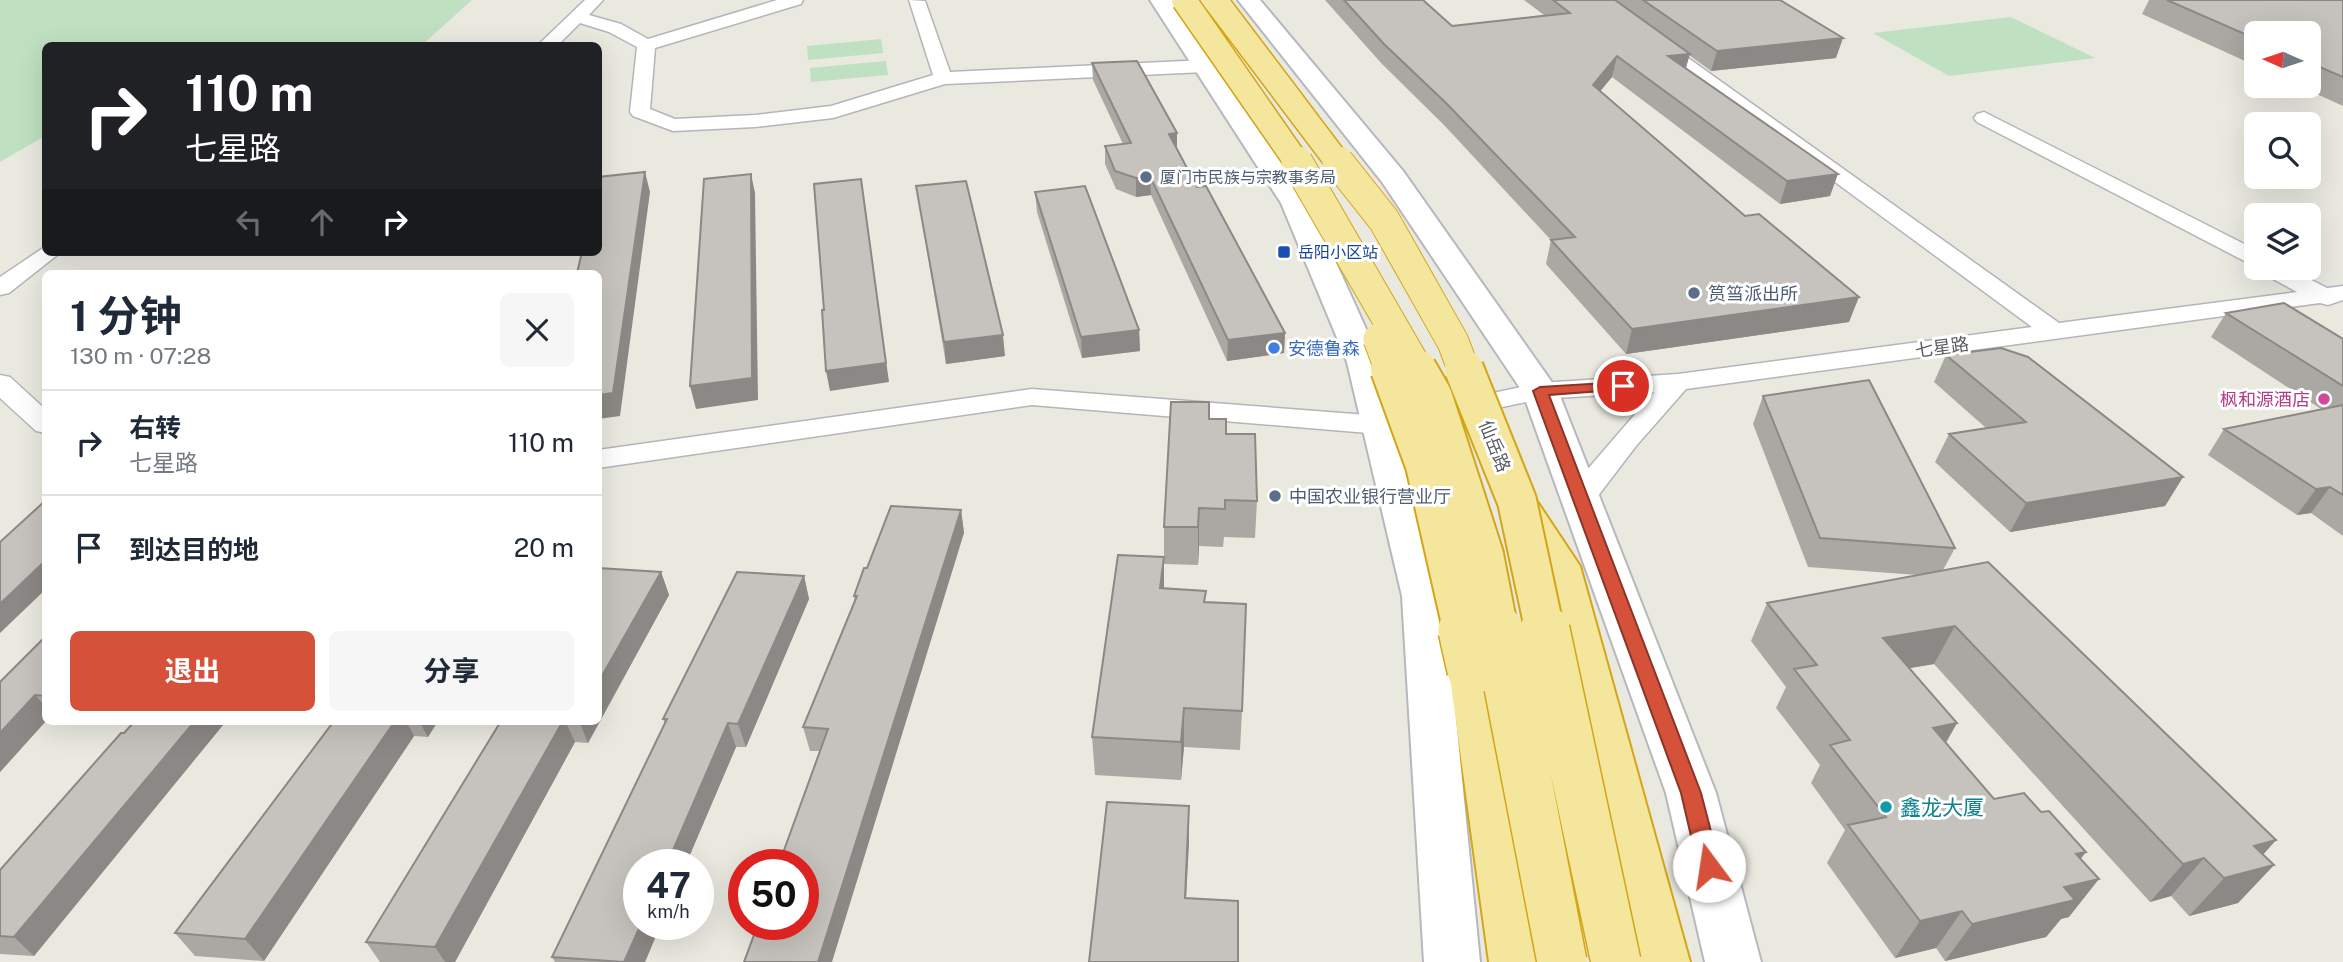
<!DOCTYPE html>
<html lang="zh">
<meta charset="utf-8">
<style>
body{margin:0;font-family:"Public Sans","Noto Sans SC",sans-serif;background:#f6f6f7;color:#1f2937;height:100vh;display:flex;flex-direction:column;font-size:26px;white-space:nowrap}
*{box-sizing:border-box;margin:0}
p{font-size:23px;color:#747a83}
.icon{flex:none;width:38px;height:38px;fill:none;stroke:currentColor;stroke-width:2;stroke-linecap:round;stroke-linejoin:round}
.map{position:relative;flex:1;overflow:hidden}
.drawer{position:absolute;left:42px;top:270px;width:560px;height:455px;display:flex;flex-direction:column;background:#fff;border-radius:10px;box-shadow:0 7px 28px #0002}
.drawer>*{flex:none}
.hud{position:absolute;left:42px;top:42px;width:560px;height:214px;border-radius:10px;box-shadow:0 7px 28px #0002;background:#202124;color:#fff;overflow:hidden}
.needle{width:46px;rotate:273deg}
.tools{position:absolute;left:2244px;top:21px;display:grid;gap:14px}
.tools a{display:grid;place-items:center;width:77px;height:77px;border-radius:10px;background:#fff;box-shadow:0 7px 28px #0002;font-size:35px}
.speed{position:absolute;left:623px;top:849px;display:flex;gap:14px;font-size:35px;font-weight:700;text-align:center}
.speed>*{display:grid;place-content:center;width:91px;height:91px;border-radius:50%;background:#fff;box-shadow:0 7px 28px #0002;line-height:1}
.speed small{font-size:18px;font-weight:400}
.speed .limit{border:10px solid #d22;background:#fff;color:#111}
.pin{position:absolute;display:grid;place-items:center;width:60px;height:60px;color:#fff;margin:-30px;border:4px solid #fff;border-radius:50%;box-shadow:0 2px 7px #0007}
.me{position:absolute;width:77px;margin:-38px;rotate:346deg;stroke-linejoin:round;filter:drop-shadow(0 0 5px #0008)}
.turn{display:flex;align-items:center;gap:24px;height:147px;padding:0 28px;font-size:32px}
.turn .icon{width:91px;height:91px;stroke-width:2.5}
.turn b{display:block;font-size:49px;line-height:60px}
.lanes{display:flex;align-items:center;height:66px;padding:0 28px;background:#0003;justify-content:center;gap:35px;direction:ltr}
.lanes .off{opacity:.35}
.round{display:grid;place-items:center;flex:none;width:74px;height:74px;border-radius:10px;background:#f6f6f7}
.summary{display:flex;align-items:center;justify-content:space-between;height:119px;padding:0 28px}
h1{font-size:42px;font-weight:700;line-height:52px}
.button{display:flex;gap:14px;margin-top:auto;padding:14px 28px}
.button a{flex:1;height:80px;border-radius:10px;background:#d6513a;color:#fff;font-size:28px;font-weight:700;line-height:80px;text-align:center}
.button a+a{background:#f6f6f7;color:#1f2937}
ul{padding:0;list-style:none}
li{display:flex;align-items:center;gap:21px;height:105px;padding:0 28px;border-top:2px solid #e0e1e3}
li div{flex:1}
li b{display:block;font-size:26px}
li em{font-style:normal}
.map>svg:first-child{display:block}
.green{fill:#bfe0c1}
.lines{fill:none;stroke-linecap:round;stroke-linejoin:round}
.minor-casing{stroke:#b3b5ba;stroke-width:3}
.secondary-casing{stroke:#b6b8be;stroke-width:4}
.trunk-casing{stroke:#d4a517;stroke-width:4}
.minor{fill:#fff;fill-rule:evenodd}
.secondary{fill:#fff;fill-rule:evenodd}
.trunk{fill:#f4e79d;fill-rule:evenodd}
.trunk-bridge-far3-casing{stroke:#d4a517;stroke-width:27;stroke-linecap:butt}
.trunk-bridge-far2-casing{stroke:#d4a517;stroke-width:33;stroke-linecap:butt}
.trunk-bridge-far1-casing{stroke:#d4a517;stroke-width:42;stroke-linecap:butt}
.trunk-bridge-casing{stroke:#d4a517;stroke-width:52;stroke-linecap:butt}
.trunk-bridge-far3{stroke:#f4e79d;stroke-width:24}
.trunk-bridge-far2{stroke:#f4e79d;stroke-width:31}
.trunk-bridge-far1{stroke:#f4e79d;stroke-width:38}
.trunk-bridge{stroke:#f4e79d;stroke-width:49}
.wall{fill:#aaa8a3}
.shaded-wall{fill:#8b8885}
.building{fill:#c6c3be;stroke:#8b8885;stroke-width:2}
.route{fill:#d6513a;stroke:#8b3526;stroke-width:2}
.service-dot{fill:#5c6f8a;stroke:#fff;stroke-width:2.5}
.transit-dot{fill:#1a4fb4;stroke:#fff;stroke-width:2.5}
.shop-dot{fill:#3f7fe0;stroke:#fff;stroke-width:2.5}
.hotel-dot{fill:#d1479c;stroke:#fff;stroke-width:2.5}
.culture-dot{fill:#0f9aa8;stroke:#fff;stroke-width:2.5}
.labels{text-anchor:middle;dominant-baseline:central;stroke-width:6;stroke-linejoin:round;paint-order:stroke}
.far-service-label{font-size:16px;fill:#4e5e75;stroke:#fff;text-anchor:start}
.far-transit-label{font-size:16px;fill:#164399;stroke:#fff;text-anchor:start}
.service-label{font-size:18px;fill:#4e5e75;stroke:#fff;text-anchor:start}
.street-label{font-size:18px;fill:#595b60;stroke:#fff}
.shop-label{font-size:18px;fill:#366cbe;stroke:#fff;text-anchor:start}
.hotel-label{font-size:18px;fill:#b23c85;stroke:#fff;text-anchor:end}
.near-culture-label{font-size:21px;fill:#0d838f;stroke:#fff;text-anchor:start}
</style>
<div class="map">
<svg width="2343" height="962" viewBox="0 0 2343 962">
<rect width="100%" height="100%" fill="#eae9e0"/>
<path class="green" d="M 0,0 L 472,0 L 422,45 L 46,46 L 45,136 L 0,162 Z
M 2011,17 L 2095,58 L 1949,76 L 1873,33 Z
M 881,39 L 883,53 L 808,60 L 807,46 Z
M 886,61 L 888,75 L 811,82 L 810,68 Z"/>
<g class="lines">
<g class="minor-casing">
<path id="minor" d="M 585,0 L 603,0 L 589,15 L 621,24 L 648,39 L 777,0 L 803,0 L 801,4 L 655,48 L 650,109 L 675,119 L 755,115 L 831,106 L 933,75 L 909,0 L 925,1 L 950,72 L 1205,60 L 1214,66 L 1205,72 L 945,84 L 833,118 L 755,127 L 673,131 L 633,116 L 630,112 L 637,47 L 609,32 L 580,23 L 557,46 L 537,46 Z
M 1588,0 L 1607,0 L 2059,323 L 2297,292 L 2262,273 L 2258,268 L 2288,268 L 2327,288 L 2343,286 L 2343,300 L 2328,305 L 2320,303 L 1686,389 L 1636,446 L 1591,505 L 1580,508 L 1569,505 L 1565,498 L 1569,491 L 1654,392 L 1540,399 L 1460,416 L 1450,414 L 1446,408 L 1450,402 L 1540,383 L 1678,374 L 2032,327 Z
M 1984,112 L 2256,250 L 2256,267 L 1977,122 L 1974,118 L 1977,114 Z
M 46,246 L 46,252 L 61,252 L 9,293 L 0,295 L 0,277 Z
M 0,375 L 10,377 L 46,410 L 46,433 L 36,431 L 0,398 Z
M 1032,389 L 1380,416 L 1401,411 L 1411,414 L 1415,420 L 1411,426 L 1380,434 L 1032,405 L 598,468 L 598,450 Z"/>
</g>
<g class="secondary-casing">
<path id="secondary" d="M 1150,0 L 1172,0 L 1309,203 L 1381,362 L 1444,596 L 1480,962 L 1424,962 L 1402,596 L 1347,362 L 1281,203 Z
M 1238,0 L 1260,0 L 1403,171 L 1558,391 L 1716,793 L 1761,962 L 1705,962 L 1666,793 L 1522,391 L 1382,182 Z"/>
</g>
<g class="trunk-casing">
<path id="trunk" d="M 1518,490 L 1532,494 L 1580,566 L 1690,962 L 1634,962 L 1538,567 L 1498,503 L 1504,494 Z
M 1472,653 L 1488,658 L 1495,670 L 1545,962 L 1489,962 L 1449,670 L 1456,658 Z"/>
</g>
<use href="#minor" class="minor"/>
<use href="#secondary" class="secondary"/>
<use href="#trunk" class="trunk"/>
<g class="trunk-bridge-far3-casing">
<path id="trunk-bridge-far3" d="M 1184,0 L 1298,164
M 1215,0 L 1339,164"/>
</g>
<g class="trunk-bridge-far2-casing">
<path id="trunk-bridge-far2" d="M 1297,162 L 1418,371
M 1338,162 L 1384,220 L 1453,342 L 1464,371
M 1379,339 L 1391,371"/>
</g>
<g class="trunk-bridge-far1-casing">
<path id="trunk-bridge-far1" d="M 1390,369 L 1425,465 L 1463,632
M 1417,369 L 1433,397 L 1484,555 L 1499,632
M 1464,369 L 1517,501 L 1545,632"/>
</g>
<g class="trunk-bridge-casing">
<path id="trunk-bridge" d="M 1463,630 L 1472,670
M 1498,630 L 1562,962
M 1545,630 L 1616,962"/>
</g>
<use href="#trunk-bridge-far3" class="trunk-bridge-far3"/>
<use href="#trunk-bridge-far2" class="trunk-bridge-far2"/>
<use href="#trunk-bridge-far1" class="trunk-bridge-far1"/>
<use href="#trunk-bridge" class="trunk-bridge"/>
</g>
<path class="wall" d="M 1325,0 L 1423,0 L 1452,26 L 1544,15 L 1524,0 L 1780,0 L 1836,58 L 1711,71 L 1689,55 L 1686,68 L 1830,196 L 1780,204 L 1612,77 L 1600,91 L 1849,322 L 1626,354 L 1546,264 L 1551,240 L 1444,125 L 1382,64 Z
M 2149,0 L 2343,0 L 2343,106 L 2299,86 L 2308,86 L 2308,33 L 2256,33 L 2256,66 L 2142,14 Z
M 1092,63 L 1177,149 L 1197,187 L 1285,333 L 1284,353 L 1227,361 L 1151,195 L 1136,197 L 1116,189 L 1105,164 L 1105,146 L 1123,144 L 1093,80 Z
M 916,186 L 1005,356 L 946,364 Z
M 1035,192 L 1139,330 L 1140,351 L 1082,358 L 1037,212 Z
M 2226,313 L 2343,339 L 2343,536 L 2311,513 L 2297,515 L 2208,455 L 2224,429 L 2321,409 L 2211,337 Z
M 1946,355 L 2183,477 L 2165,506 L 2010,532 L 1935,462 L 1949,434 L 1986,428 L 1934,382 Z
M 1763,396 L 1955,548 L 1943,570 L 2276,840 L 2263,855 L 2274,865 L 2238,903 L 2189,916 L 2171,896 L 2150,902 L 1934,664 L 1909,668 L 1957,723 L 1946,743 L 1994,799 L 2081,859 L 2069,917 L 2061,919 L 2046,937 L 1945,961 L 1936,948 L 1895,958 L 1827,863 L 1845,830 L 1811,783 L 1820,765 L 1776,708 L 1786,687 L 1751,641 L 1767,603 L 1918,575 L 1808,567 L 1753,424 Z
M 1209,419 L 1226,434 L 1257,501 L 1255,538 L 1224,537 L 1223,547 L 1199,546 L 1198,565 L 1164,564 L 1164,527 Z
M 961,510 L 964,533 L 820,751 L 810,751 L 803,727 L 855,602 L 854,596 L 867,568 Z
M 1164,557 L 1164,589 L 1205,602 L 1242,711 L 1240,750 L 1184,747 L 1181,780 L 1095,775 L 1092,737 Z
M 661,572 L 669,595 L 588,743 L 575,742 L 455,962 L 380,962 L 366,942 L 501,721 L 598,721 Z
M 804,576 L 809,599 L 746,747 L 736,747 L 686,864 L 639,864 L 639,924 L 661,924 L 645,962 L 555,962 L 552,957 L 665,724 L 663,719 Z
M 46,636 L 46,721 L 0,772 L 0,682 Z
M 135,721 L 237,721 L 234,725 L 223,725 L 34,956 L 0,954 L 0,870 Z
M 334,721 L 438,721 L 428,737 L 414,736 L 264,961 L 195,956 L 175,933 Z"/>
<path class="shaded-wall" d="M 1843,38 L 1836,58 L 1711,71 L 1717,51 Z
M 1690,54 L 1684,74 L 1668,56 Z
M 1617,56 L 1612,77 L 1588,106 L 1593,85 Z
M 1177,133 L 1177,151 L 1169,134 Z
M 645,172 L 650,192 L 620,416 L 598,419 L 598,395 Z
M 751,174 L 755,193 L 758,400 L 696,409 L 690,386 Z
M 1838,174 L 1830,196 L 1780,204 L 1787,181 Z
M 1150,176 L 1151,195 L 1136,197 L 1136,178 Z
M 861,179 L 889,382 L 830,391 L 826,371 Z
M 1859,297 L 1849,322 L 1626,354 L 1632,329 Z
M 1139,330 L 1140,351 L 1082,358 L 1081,337 Z
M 1285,333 L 1284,353 L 1227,361 L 1228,340 Z
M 1003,335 L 1005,356 L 946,364 L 944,342 Z
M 2183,477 L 2165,506 L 2010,532 L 2026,503 Z
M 2330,487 L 2311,513 L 2297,515 L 2316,489 Z
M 1199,508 L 1199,546 L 1198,565 L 1198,527 Z
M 961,510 L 964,533 L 832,962 L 818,962 Z
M 1164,557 L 1164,595 L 1160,588 Z
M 46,560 L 46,589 L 0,633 L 0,604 Z
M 661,572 L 669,595 L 588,743 L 579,721 L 598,721 L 598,683 Z
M 804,576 L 809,599 L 746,747 L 738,724 Z
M 1955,626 L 1934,664 L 1863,676 L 1883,638 Z
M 35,695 L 46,707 L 46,721 L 0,772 L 0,733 Z
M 1184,708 L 1184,747 L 1181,780 L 1181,742 Z
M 195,721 L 220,721 L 223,725 L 34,956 L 14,937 Z
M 395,721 L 406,721 L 414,736 L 264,961 L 245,939 Z
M 419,721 L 438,721 L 428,737 Z
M 563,721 L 565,721 L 575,742 L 455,962 L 445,962 L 435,947 Z
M 728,723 L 736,747 L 686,864 L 667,864 Z
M 1957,723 L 1935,761 L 1933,728 Z
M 1189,806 L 1189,844 L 1184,935 L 1185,898 Z
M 2276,840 L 2247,872 L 2274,865 L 2238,903 L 2189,916 L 2254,846 Z
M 2086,852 L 2057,890 L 2076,854 Z
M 2204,858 L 2171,896 L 2150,902 L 2183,864 Z
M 2099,879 L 2069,917 L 2061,919 L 2046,937 L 1945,961 L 1972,924 L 2064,887 Z
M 1962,911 L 1936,948 L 1895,958 L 1920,921 Z
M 641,924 L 661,924 L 645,962 L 624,962 Z"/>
<path class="building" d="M 1344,0 L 1423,0 L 1452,26 L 1570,13 L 1553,0 L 1615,0 L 1690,54 L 1668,56 L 1838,174 L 1787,181 L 1617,56 L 1593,85 L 1745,216 L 1759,214 L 1859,297 L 1632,329 L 1551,240 L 1575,237 L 1447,104 L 1384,44 Z
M 1643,0 L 1780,0 L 1843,38 L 1717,51 Z
M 2167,0 L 2343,0 L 2343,77 L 2308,62 L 2308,33 L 2256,33 L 2256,39 Z
M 1137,61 L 1177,133 L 1169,134 L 1197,187 L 1206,186 L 1285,333 L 1228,340 L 1150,176 L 1136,178 L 1115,171 L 1105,146 L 1131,143 L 1092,63 Z
M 645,172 L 613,393 L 598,395 L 598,273 L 577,273 L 582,252 L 598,252 L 598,177 Z
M 751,174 L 752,378 L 690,386 L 704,179 Z
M 861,179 L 886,363 L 826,371 L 822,310 L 824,310 L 814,184 Z
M 966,181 L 1003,335 L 944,342 L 916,186 Z
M 1085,186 L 1139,330 L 1081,337 L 1035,192 Z
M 2284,303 L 2343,339 L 2343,386 L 2226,313 Z
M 2001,348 L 2028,357 L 2183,477 L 2026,503 L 1949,434 L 2026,422 L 1946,355 Z
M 1869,380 L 1955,548 L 1820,538 L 1763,396 Z
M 1171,402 L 1209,402 L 1209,419 L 1226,419 L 1226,434 L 1255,434 L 1257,501 L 1225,500 L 1225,509 L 1199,508 L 1198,527 L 1164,527 Z
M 2343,405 L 2343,495 L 2330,487 L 2316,489 L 2224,429 Z
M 46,500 L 46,560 L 0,604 L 0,542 Z
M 891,506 L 961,510 L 818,962 L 744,962 L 758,924 L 803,924 L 803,864 L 779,864 L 828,729 L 803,727 L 857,596 L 854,596 L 864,568 L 867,568 Z
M 1118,555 L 1164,557 L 1160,588 L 1206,591 L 1204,602 L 1246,604 L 1242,711 L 1184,708 L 1181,742 L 1092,737 Z
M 1988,562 L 2276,840 L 2254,846 L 2274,865 L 2224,878 L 2204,858 L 2183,864 L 1955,626 L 1883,638 L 1957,723 L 1933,728 L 1994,799 L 2024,793 L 2041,812 L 2049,811 L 2086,852 L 2076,854 L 2099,879 L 2064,887 L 2075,900 L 1972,924 L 1962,911 L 1920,921 L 1848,825 L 1886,817 L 1830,745 L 1850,740 L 1794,669 L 1817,665 L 1767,603 Z
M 598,568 L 661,572 L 598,683 Z
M 737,572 L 804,576 L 738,724 L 728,723 L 667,864 L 639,864 L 639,924 L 641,924 L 624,962 L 552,957 L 667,719 L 663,719 Z
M 46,636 L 46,696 L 35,695 L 0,733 L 0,682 Z
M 135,721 L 195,721 L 14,937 L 0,936 L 0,870 L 121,733 L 124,733 Z
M 334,721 L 395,721 L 245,939 L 175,933 Z
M 501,721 L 563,721 L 435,947 L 366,942 Z
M 1107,802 L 1189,806 L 1185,898 L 1238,901 L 1238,962 L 1089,962 Z"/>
<path class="route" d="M 1623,382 L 1628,383 L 1630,386 L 1628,389 L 1549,395 L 1701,793 L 1720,866 L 1717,872 L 1709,875 L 1702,872 L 1698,866 L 1681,793 L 1533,391 L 1540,387 Z"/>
<g class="service-dot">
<circle cx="1146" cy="177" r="7"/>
<circle cx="1694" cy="293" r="7"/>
<circle cx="1275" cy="496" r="7"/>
</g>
<rect class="transit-dot" x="1277" y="245" width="14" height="14" rx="3.5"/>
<circle class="shop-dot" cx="1274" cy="348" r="7"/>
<circle class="hotel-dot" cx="2324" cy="399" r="7"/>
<circle class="culture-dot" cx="1886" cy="807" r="7"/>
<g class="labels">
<g class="far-service-label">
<text x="1160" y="177">厦门市民族与宗教事务局</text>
</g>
<g class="far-transit-label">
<text x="1298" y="252">岳阳小区站</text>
</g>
<g class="service-label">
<text x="1708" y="293">筼筜派出所</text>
<text x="1289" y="496">中国农业银行营业厅</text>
</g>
<g class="street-label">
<text transform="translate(1942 347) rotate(-8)">七星路</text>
<text transform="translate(1495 446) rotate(68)">仙岳路</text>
</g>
<g class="shop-label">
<text x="1288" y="348">安德鲁森</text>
</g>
<g class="hotel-label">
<text x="2310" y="399">枫和源酒店</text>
</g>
<g class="near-culture-label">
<text x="1900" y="807">鑫龙大厦</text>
</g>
</g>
</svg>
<div class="tools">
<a><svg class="needle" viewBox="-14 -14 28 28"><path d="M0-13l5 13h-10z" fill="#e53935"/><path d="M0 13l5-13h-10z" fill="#747a83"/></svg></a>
<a><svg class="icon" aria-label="search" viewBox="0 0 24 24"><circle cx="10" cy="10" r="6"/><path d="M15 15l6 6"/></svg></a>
<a><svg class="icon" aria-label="layers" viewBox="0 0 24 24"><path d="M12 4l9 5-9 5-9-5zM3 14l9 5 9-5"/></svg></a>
</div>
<div class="speed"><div>47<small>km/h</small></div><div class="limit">50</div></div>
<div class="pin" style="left:1623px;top:386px;background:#d93025"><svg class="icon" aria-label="arrive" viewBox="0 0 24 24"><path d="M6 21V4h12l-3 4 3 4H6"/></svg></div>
<svg class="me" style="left:1709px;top:866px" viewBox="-20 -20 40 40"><circle r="19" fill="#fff"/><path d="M0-13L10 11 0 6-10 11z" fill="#d6513a"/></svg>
<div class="hud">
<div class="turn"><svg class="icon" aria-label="right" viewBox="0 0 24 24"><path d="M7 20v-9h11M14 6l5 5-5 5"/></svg><div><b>110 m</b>七星路</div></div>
<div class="lanes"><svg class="icon off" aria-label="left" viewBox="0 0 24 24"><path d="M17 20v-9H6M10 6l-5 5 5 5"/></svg><svg class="icon off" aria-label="ahead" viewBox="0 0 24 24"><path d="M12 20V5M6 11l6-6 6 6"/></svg><svg class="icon" aria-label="right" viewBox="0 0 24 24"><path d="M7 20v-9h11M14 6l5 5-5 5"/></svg></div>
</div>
<section class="drawer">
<div class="summary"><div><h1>1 分钟</h1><p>130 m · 07:28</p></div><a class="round"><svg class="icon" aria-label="close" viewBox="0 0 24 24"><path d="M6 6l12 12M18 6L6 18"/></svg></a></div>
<ul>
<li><svg class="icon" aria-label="right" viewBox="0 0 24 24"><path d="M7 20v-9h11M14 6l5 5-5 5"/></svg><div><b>右转</b><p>七星路</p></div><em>110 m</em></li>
<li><svg class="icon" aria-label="arrive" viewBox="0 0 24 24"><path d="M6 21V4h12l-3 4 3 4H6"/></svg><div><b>到达目的地</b></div><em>20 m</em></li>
</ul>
<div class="button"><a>退出</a><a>分享</a></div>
</section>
</div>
